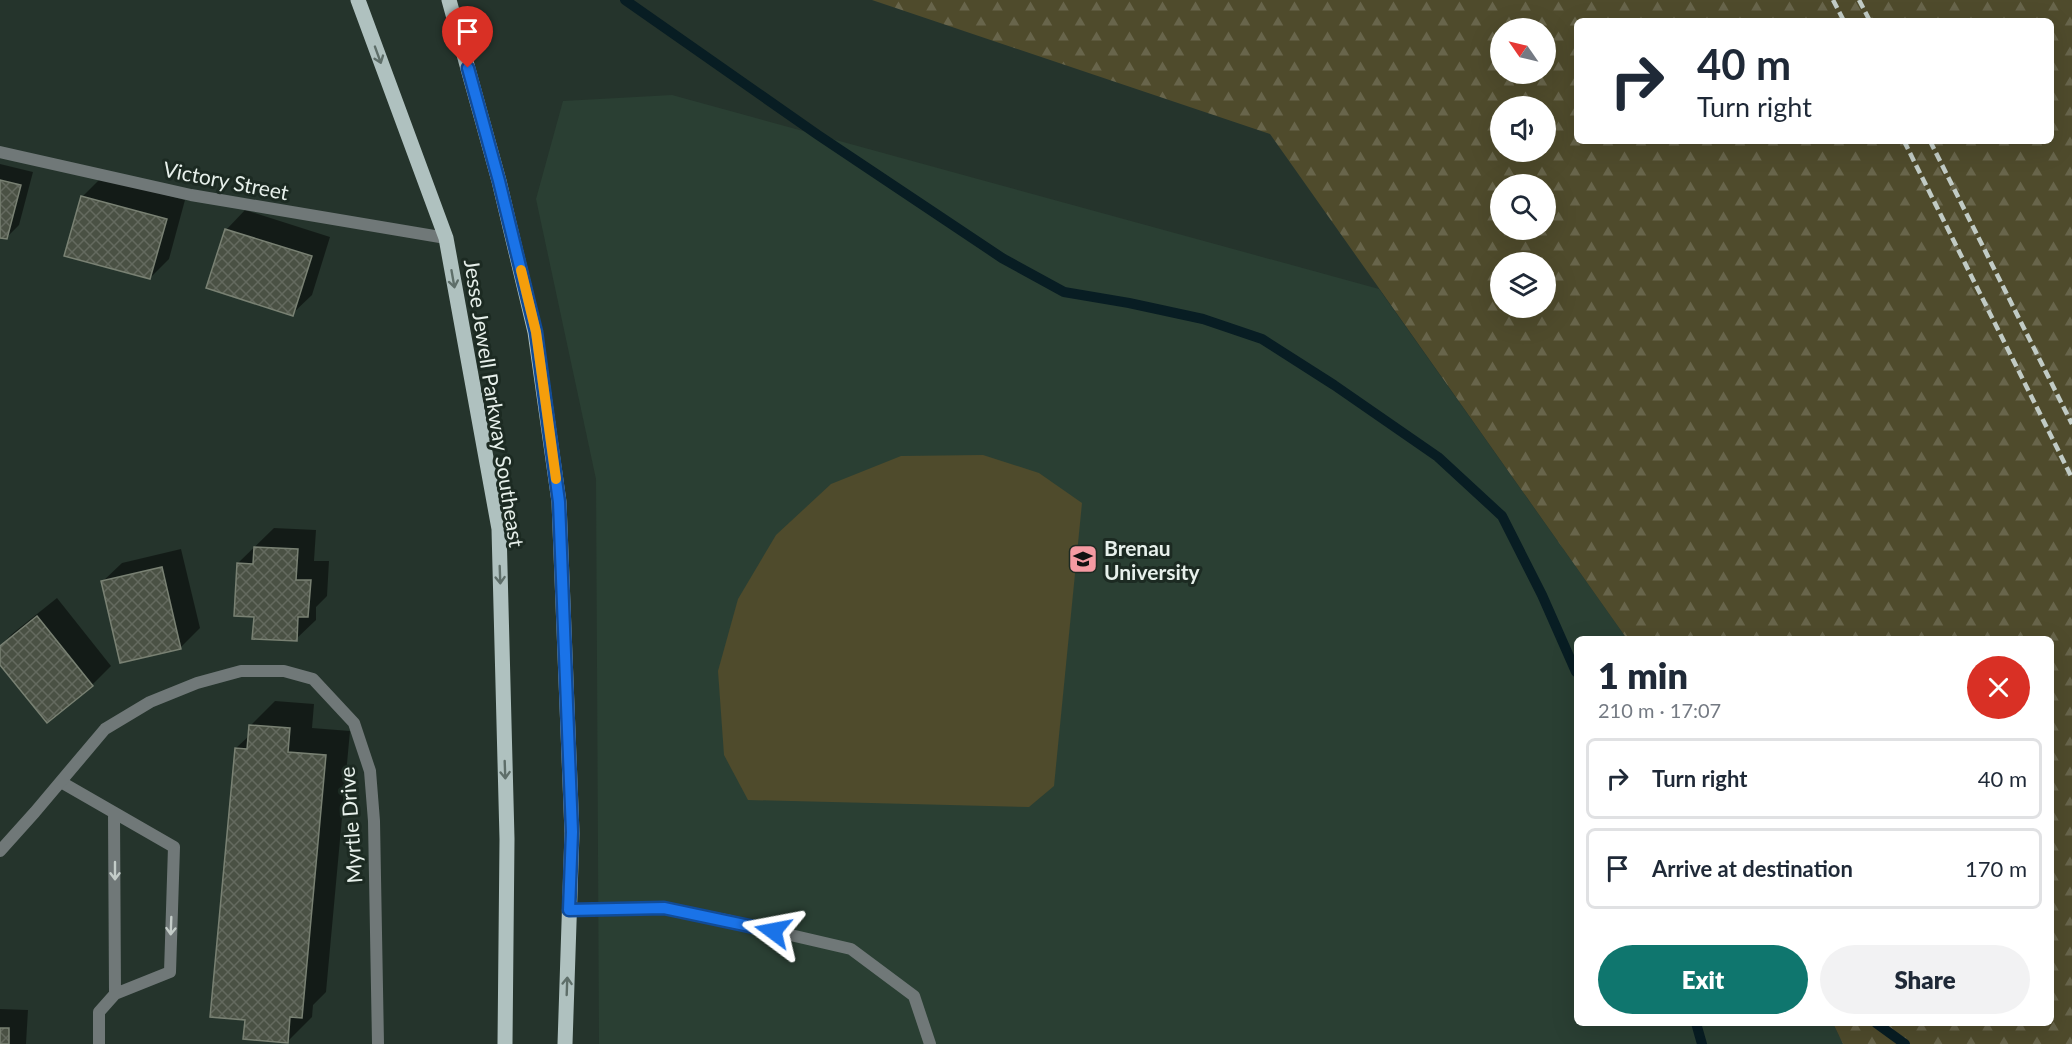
<!DOCTYPE html>
<meta charset="utf-8">
<style>
body{margin:0;font-family:Lato,sans-serif;background:#f2f2f3;color:#1f2937;height:100vh;display:flex;flex-direction:column;font-size:22px;white-space:nowrap}
*{box-sizing:border-box;margin:0}
p{font-size:20px;color:#747a83}
.icon{flex:none;width:33px;height:33px;fill:none;stroke:currentColor;stroke-width:2;stroke-linecap:round;stroke-linejoin:round}
.map{position:relative;flex:1;overflow:hidden}
.panel{position:absolute;left:1574px;top:636px;width:480px;height:390px;display:flex;flex-direction:column;background:#fff;border-radius:9px;box-shadow:0 6px 24px #0002}
.panel>*{flex:none}
.top-card{position:absolute;left:1574px;top:18px;width:480px;height:126px;border-radius:9px;box-shadow:0 6px 24px #0002;background:#fff;color:#1f2937;overflow:hidden}
.needle{width:39px;rotate:304deg}
.buttons{position:absolute;left:1490px;top:18px;display:grid;gap:12px}
.buttons a{display:grid;place-items:center;width:66px;height:66px;border-radius:50%;background:#fff;box-shadow:0 6px 24px #0002;font-size:30px}
.pin{position:absolute;display:grid;place-items:center;width:51px;height:51px;color:#fff;margin:-62px -26px;border-radius:50% 50% 50% 0;rotate:-45deg;box-shadow:0 0 6px #0007}
.pin .icon{rotate:45deg}
.me{position:absolute;width:66px;margin:-33px;rotate:283deg;stroke-linejoin:round;filter:drop-shadow(0 0 4px #0008)}
.turn{display:flex;align-items:center;gap:21px;height:126px;padding:0 24px;font-size:27px}
.turn .icon{width:78px;height:78px;stroke-width:2.5}
.turn b{display:block;font-size:42px;line-height:51px}
.round{display:grid;place-items:center;flex:none;width:63px;height:63px;border-radius:32px;background:#f2f2f3}
.overview{display:flex;align-items:center;justify-content:space-between;height:102px;padding:0 24px}
h1{font-size:36px;font-weight:800;line-height:45px}
.button{display:flex;gap:12px;margin-top:auto;padding:12px 24px}
.button a{flex:1;height:69px;border-radius:36px;background:#0f766e;color:#fff;font-size:24px;font-weight:800;line-height:69px;text-align:center}
.button a+a{background:#f2f2f3;color:#1f2937}
ul{padding:0;list-style:none}
li{display:flex;align-items:center;gap:18px;height:81px;margin:0 12px 9px;padding:0 12px;border:3px solid #e0e1e3;border-radius:9px}
li div{flex:1}
li b{display:block;font-size:22px}
li em{font-style:normal}
.map>svg:first-child{display:block}
.built{fill:#2a3f33}
.green{fill:#4f4b2c}
.forest{fill:url(#forest-firs);fill-rule:evenodd}
.shadow{fill:#0007}
.lines{fill:none;stroke-linecap:round;stroke-linejoin:round}
.stream{stroke:#081d23;stroke-width:10}
.building{fill:url(#building-cross-hatch);stroke:#798173;stroke-width:1.5}
.lane{stroke:#707878;stroke-width:12}
.street{stroke:#707878;stroke-width:12}
.primary{stroke:#afc1bf;stroke-width:15}
.rail{stroke:#c1cbc5;stroke-width:4.5;stroke-dasharray:9 4.5;stroke-linecap:butt}
.oneway{stroke:#5e6e69}
.oneway2{stroke:#c3ccc8}
.route-casing{stroke:#114b97;stroke-width:15}
.route{stroke:#1a73e8;stroke-width:10}
.slow{stroke:#f59e0b;stroke-width:10}
.labels{text-anchor:middle;dominant-baseline:central;stroke-width:6;stroke-linejoin:round;paint-order:stroke}
.street-label{font-size:21px;fill:#e7f0eb;stroke:#1c2a22}
.poi-label{font-size:21px;font-weight:bold;fill:#e7f0eb;stroke:#1c2a22;text-anchor:start}
</style>
<div class="map">
<svg width="2072" height="1044" viewBox="0 0 2072 1044">
<defs>
<pattern id="forest-firs" width="22" height="20" patternUnits="userSpaceOnUse" patternTransform="scale(1.5)"><rect width="22" height="20" fill="#4f4b2c"/><path d="M5 1l3.5 6h-7zM16 11l3.5 6h-7z" fill="#68654b"/></pattern>
<pattern id="building-cross-hatch" width="8" height="8" patternUnits="userSpaceOnUse" patternTransform="scale(1.5)"><rect width="8" height="8" fill="#4a5144"/><path d="M0 0l8 8M0 8l8-8" fill="none" stroke="#646a5f"/></pattern>
</defs>
<rect width="100%" height="100%" fill="#25342c"/>
<path class="built" d="M 672,95 L 1379,289 L 1627,639 L 1576,639 L 1576,1023 L 1833,1023 L 1843,1044 L 599,1044 L 596,479 L 536,199 L 563,101 Z"/>
<path class="green" d="M 983,455 L 1039,473 L 1082,503 L 1054,786 L 1029,807 L 748,800 L 724,755 L 718,671 L 738,599 L 776,535 L 831,484 L 901,456 Z"/>
<path class="forest" d="M 872,0 L 2072,0 L 2072,1044 L 1843,1044 L 1833,1023 L 2050,1023 L 2050,639 L 1627,639 L 1270,134 ZM 1576,21 L 2050,21 L 2050,141 L 1576,141 ZM 1500,28 L 1545,28 L 1545,74 L 1500,74 ZM 1500,106 L 1545,106 L 1545,152 L 1500,152 ZM 1500,184 L 1545,184 L 1545,230 L 1500,230 ZM 1500,262 L 1545,262 L 1545,308 L 1500,308 Z"/>
<path class="shadow" d="M 0,164 L 33,172 L 19,225 L 6,238 L 0,236 Z
M 101,178 L 185,200 L 169,259 L 150,278 L 82,197 Z
M 245,210 L 330,237 L 312,295 L 292,314 L 226,230 Z
M 274,528 L 316,530 L 314,561 L 329,561 L 327,596 L 316,607 L 316,620 L 296,639 L 255,616 L 238,563 Z
M 181,549 L 200,628 L 181,647 L 121,661 L 102,582 L 122,563 Z
M 57,598 L 111,666 L 92,685 L 0,662 L 0,646 L 12,634 Z
M 275,701 L 314,704 L 312,728 L 350,731 L 326,992 L 313,1005 L 312,1017 L 287,1042 L 247,1019 L 236,748 L 250,735 L 250,726 Z
M 0,1009 L 28,1010 L 26,1044 L 0,1044 Z"/>
<g class="lines">
<path class="stream" d="M 625,0 L 818,135 L 1002,258 L 1064,292 L 1129,303 L 1203,319 L 1262,339 L 1334,385 L 1438,457 L 1502,516 L 1542,595 L 1576,672
M 1696,1023 L 1702,1044
M 1876,1023 L 1905,1044"/>
</g>
<path class="building" d="M 0,180 L 21,185 L 7,239 L 0,238 Z
M 81,196 L 167,219 L 150,279 L 64,256 Z
M 225,229 L 312,256 L 293,316 L 206,288 Z
M 254,547 L 298,549 L 296,580 L 311,580 L 308,617 L 298,617 L 297,641 L 252,639 L 254,617 L 234,616 L 237,563 L 253,564 Z
M 162,567 L 181,649 L 120,663 L 101,581 Z
M 37,616 L 93,686 L 47,723 L 0,665 L 0,646 Z
M 249,725 L 290,728 L 288,752 L 326,755 L 302,1018 L 290,1017 L 288,1043 L 243,1039 L 245,1020 L 210,1017 L 235,748 L 247,749 Z
M 0,1028 L 9,1028 L 9,1044 L 0,1044 Z"/>
<g class="lines">
<path class="lane" d="M 61,782 L 174,847 L 170,972 L 115,994 L 99,1012 L 99,1044
M 114,813 L 115,994
M 569,910 L 664,908 L 730,921 L 851,949 L 914,996 L 930,1044"/>
<path class="street" d="M 0,152 L 191,195 L 446,238
M 0,851 L 35,812 L 105,729 L 150,702 L 197,683 L 241,671 L 284,671 L 313,679 L 354,723 L 370,771 L 374,821 L 378,1044"/>
<path class="primary" d="M 358,0 L 446,238 L 499,529 L 507,839 L 505,1044
M 449,0 L 499,181 L 535,332 L 559,502 L 572,833 L 565,1044"/>
<path class="rail" d="M 1833,0 L 1844,21
M 1859,0 L 1870,21
M 1904,141 L 2072,478
M 1930,141 L 2072,424"/>
</g>
<defs><path id="oneway-shaft" d="M-6 0H5M1.5-3L5.5 0L1.5 3" fill="none" stroke-width="1.6" stroke-linecap="round" stroke-linejoin="round" transform="scale(1.5)"/></defs>
<g class="oneway">
<use href="#oneway-shaft" transform="translate(378 55) rotate(70)"/>
<use href="#oneway-shaft" transform="translate(453 279) rotate(80)"/>
<use href="#oneway-shaft" transform="translate(500 575) rotate(88)"/>
<use href="#oneway-shaft" transform="translate(505 770) rotate(88)"/>
<use href="#oneway-shaft" transform="translate(567 986) rotate(-88)"/>
</g>
<g class="oneway2">
<use href="#oneway-shaft" transform="translate(115 871) rotate(90)"/>
<use href="#oneway-shaft" transform="translate(171 926) rotate(92)"/>
</g>
<g class="lines">
<g class="route-casing">
<path id="route" d="M 468,68 L 499,181 L 536,332 L 559,502 L 572,832 L 569,910 L 664,908 L 773,931"/>
</g>
<use href="#route" class="route"/>
<path class="slow" d="M 521,270 L 536,332 L 556,479"/>
</g>
<defs>
<g id="university-square" transform="scale(1.5)"><rect x="-9" y="-9" width="18" height="18" rx="4" fill="#f49aa2" stroke="#1c2a22"/><path d="M0-5L7-2L0 1L-7-2ZM-4 1L0 2.5L4 1V4Q0 6-4 4Z" fill="#111"/></g>
</defs>
<g fill-rule="evenodd">
<use href="#university-square" x="1083" y="559"/>
</g>
<g class="labels">
<g class="street-label">
<text transform="translate(226 180) rotate(11)">Victory Street</text>
<text transform="translate(495 403) rotate(81)">Jesse Jewell Parkway Southeast</text>
<text transform="translate(350 825) rotate(-94)">Myrtle Drive</text>
</g>
<g class="poi-label">
<text x="1104" y="547">Brenau<tspan x="1104" dy="24">University</tspan></text>
</g>
</g>
</svg>
<div class="buttons">
<a><svg class="needle" viewBox="-14 -14 28 28"><path d="M0-13l5 13h-10z" fill="#e53935"/><path d="M0 13l5-13h-10z" fill="#747a83"/></svg></a>
<a><svg class="icon" aria-label="sound" viewBox="0 0 24 24"><path d="M4 9h4l5-4v14l-5-4H4zM17 9q2 3 0 6"/></svg></a>
<a><svg class="icon" aria-label="search" viewBox="0 0 24 24"><circle cx="10" cy="10" r="6"/><path d="M15 15l6 6"/></svg></a>
<a><svg class="icon" aria-label="layers" viewBox="0 0 24 24"><path d="M12 4l9 5-9 5-9-5zM3 14l9 5 9-5"/></svg></a>
</div>
<div class="pin" style="left:468px;top:68px;background:#d93025"><svg class="icon" aria-label="arrive" viewBox="0 0 24 24"><path d="M6 21V4h12l-3 4 3 4H6"/></svg></div>
<svg class="me" style="left:773px;top:931px" viewBox="-20 -20 40 40"><path d="M0-17L14 15 0 8-14 15z" fill="#1a73e8" stroke="#fff" stroke-width="4"/></svg>
<div class="top-card">
<div class="turn"><svg class="icon" aria-label="right" viewBox="0 0 24 24"><path d="M7 20v-9h11M14 6l5 5-5 5"/></svg><div><b>40 m</b>Turn right</div></div>
</div>
<section class="panel">
<div class="overview"><div><h1>1 min</h1><p>210 m · 17:07</p></div><a class="round" style="background:#d93025;color:#fff"><svg class="icon" aria-label="close" viewBox="0 0 24 24"><path d="M6 6l12 12M18 6L6 18"/></svg></a></div>
<ul>
<li><svg class="icon" aria-label="right" viewBox="0 0 24 24"><path d="M7 20v-9h11M14 6l5 5-5 5"/></svg><div><b>Turn right</b></div><em>40 m</em></li>
<li><svg class="icon" aria-label="arrive" viewBox="0 0 24 24"><path d="M6 21V4h12l-3 4 3 4H6"/></svg><div><b>Arrive at destination</b></div><em>170 m</em></li>
</ul>
<div class="button"><a>Exit</a><a>Share</a></div>
</section>
</div>
